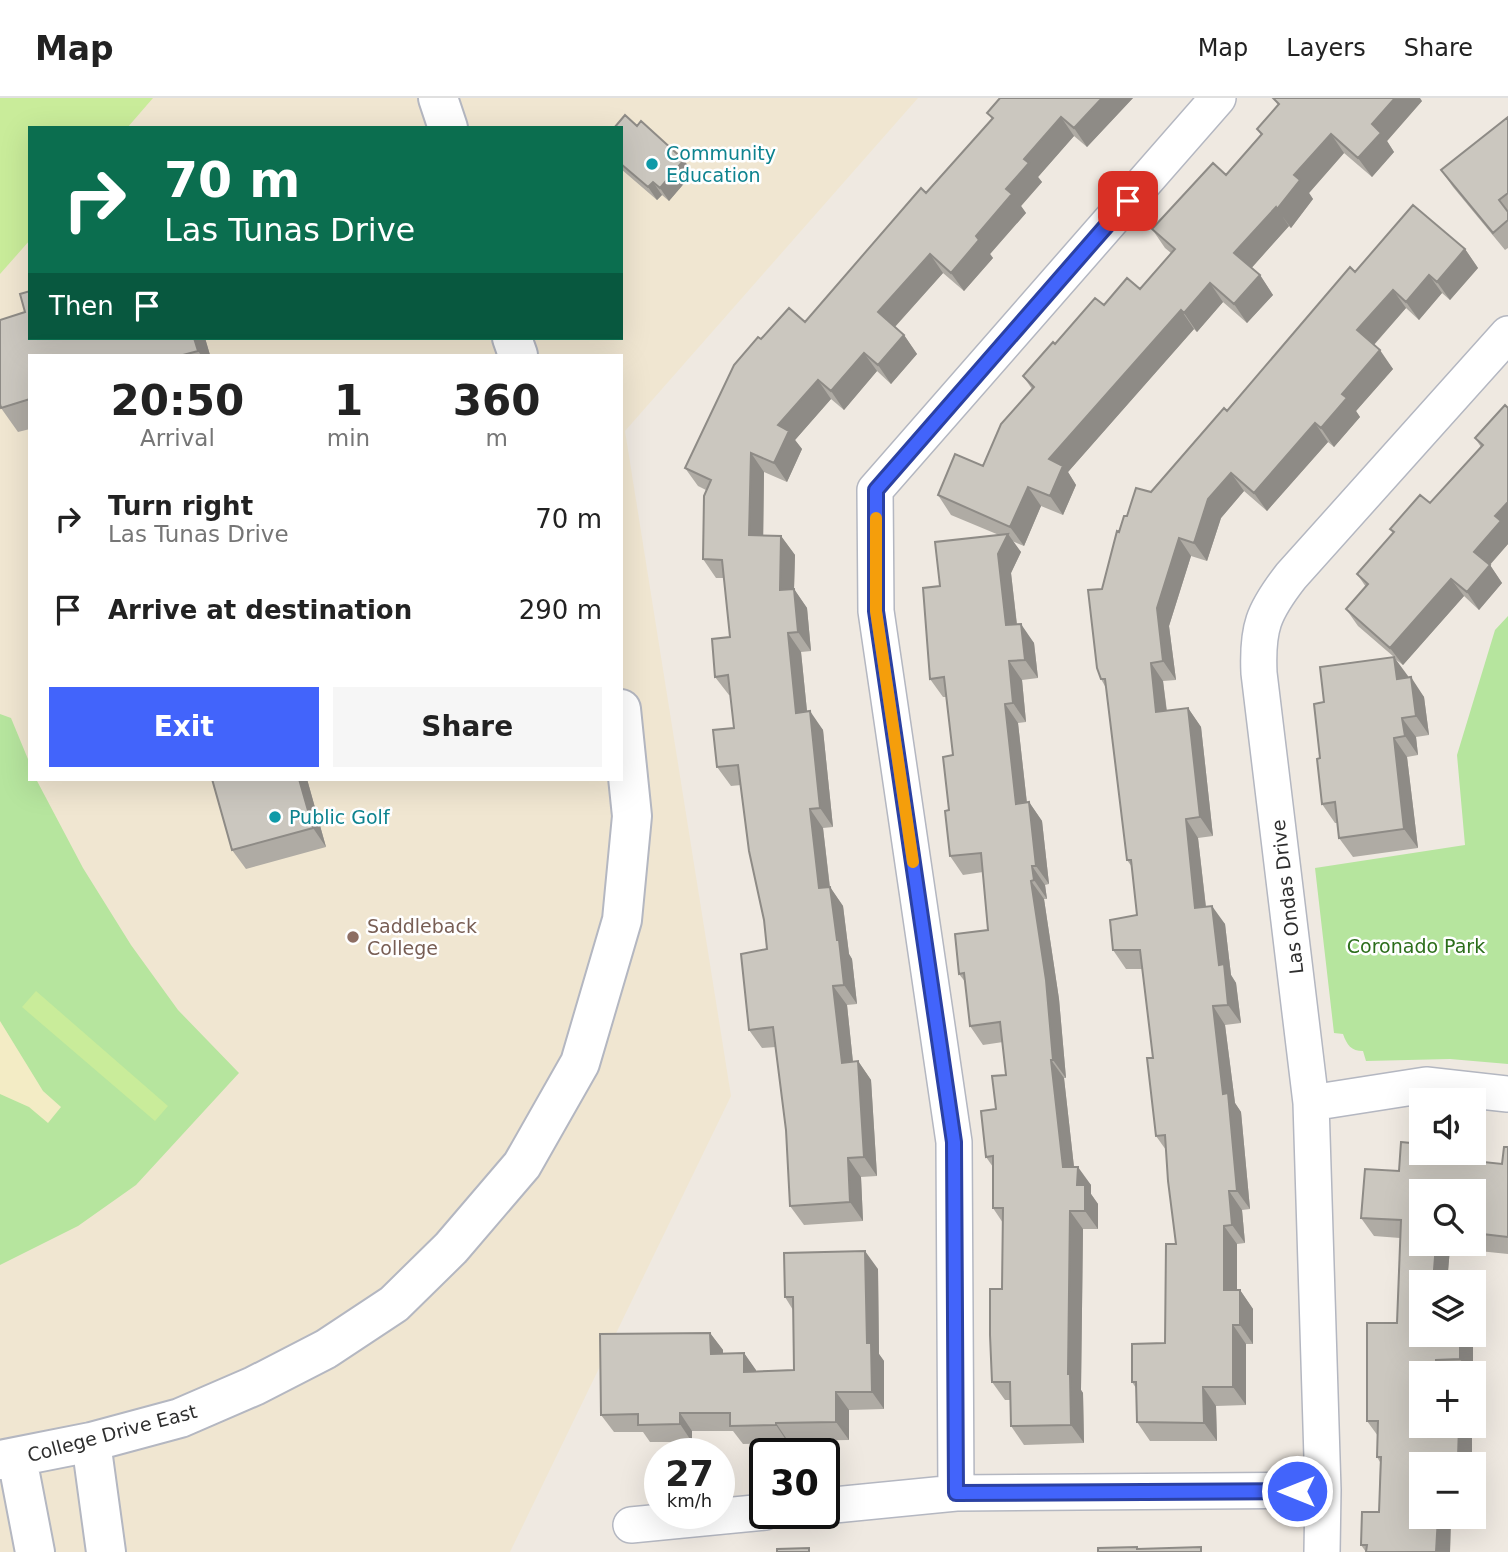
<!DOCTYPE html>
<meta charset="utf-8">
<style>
body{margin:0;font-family:"DejaVu Sans",sans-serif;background:#f6f6f6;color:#222;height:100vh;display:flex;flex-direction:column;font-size:26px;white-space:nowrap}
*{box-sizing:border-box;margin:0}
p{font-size:23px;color:#767676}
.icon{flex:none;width:38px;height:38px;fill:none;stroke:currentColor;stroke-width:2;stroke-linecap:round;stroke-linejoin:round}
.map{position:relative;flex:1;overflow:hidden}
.drawer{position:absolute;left:28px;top:256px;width:595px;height:427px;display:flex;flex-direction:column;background:#fff;border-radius:0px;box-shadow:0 7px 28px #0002}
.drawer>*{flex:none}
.banner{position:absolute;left:28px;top:28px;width:595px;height:214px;border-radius:0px;box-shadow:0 7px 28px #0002;background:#0b6e4f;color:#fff;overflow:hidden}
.controls{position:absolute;left:1409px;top:990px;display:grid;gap:14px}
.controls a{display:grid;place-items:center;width:77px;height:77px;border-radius:0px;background:#fff;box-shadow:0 7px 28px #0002;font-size:35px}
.speed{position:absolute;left:644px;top:1340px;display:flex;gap:14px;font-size:35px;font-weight:700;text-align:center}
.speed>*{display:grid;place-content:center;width:91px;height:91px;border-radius:50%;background:#fff;box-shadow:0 7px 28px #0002;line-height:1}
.speed small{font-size:18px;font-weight:400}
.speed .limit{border:4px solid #111;border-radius:10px;background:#fff;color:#111}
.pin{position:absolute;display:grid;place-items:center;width:60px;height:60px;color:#fff;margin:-30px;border-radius:14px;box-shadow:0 4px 10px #0006}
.me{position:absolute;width:77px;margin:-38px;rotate:270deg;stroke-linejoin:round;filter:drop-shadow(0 0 5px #0008)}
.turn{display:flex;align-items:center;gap:24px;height:147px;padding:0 21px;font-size:32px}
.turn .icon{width:91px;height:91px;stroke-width:2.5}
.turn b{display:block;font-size:49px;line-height:60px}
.then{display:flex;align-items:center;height:66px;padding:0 21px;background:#0003;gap:14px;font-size:26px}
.eta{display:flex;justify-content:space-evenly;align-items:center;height:119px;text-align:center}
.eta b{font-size:42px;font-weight:700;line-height:49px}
.cta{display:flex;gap:14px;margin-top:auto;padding:14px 21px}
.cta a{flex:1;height:80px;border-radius:0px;background:#4264fb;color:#fff;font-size:28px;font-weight:700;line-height:80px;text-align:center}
.cta a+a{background:#f6f6f6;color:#222}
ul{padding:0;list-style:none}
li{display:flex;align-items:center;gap:21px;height:91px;padding:0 21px}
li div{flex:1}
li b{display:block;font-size:26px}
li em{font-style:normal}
header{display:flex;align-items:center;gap:42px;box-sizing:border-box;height:98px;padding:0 35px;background:#fff;border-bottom:2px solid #e0e0e0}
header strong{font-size:33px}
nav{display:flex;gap:38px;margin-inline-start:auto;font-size:24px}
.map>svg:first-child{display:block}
.education{fill:#f0e6d1;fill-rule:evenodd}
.green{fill:#b6e59e}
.sand{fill:#f3ecc5}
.pitch{fill:#c9ec9a}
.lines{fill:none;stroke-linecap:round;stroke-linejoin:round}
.street-casing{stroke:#b4b7c1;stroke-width:38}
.secondary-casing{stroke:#b4b7c1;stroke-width:42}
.street{stroke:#fff;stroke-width:35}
.secondary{stroke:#fff;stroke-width:38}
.wall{fill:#afaba4;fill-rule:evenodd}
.shaded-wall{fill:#8e8b86}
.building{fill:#cbc7bf;stroke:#8e8b86;stroke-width:2}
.route-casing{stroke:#2b41a3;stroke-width:18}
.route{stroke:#4264fb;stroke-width:12}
.slow{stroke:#f59e0b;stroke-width:12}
.culture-dot{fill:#0f9aa8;stroke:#fff;stroke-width:2.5}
.education-dot{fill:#8d6e63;stroke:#fff;stroke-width:2.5}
.labels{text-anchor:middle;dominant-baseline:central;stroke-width:5;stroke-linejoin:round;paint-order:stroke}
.culture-label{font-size:19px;fill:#0d838f;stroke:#fff;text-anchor:start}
.street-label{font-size:19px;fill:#2e2e2e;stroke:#fff}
.education-label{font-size:19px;fill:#785e54;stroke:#fff;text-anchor:start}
.park-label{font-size:19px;fill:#2c6e1b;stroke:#fff}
</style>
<header>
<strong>Map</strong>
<nav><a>Map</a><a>Layers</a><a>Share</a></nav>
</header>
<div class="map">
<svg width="1508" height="1454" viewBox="0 0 1508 1454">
<rect width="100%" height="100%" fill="#efe9e1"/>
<path class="education" d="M 0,0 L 918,0 L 625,333 L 731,998 L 510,1454 L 0,1454 ZM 30,30 L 621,30 L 621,240 L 30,240 ZM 30,257 L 621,257 L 621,681 L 30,681 Z"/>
<path class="green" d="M 1508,518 L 1508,966 L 1450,961 L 1366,963 L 1363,953 C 1351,953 1347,947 1343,936 L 1334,935 L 1315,770 L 1465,747 L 1457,657 L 1495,532 Z
M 0,616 L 11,620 L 30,666 L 30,681 L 36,681 L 83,770 L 131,847 L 178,912 L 239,975 L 136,1087 L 78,1128 L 0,1167 Z"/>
<path class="sand" d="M 0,923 L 43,993 L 61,1009 L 48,1025 L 29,1009 L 0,996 Z"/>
<path class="pitch" d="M 0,0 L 153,0 L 127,30 L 30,30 L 30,142 L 0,176 Z
M 36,893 L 168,1008 L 155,1023 L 22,909 Z"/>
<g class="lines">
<g class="street-casing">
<path id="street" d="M 1311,1005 L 1426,987 L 1508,996
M 956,1395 L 954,1044 L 876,513 L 875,392 L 1218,0
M 824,1408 L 956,1395 L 1323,1392
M 631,1427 L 765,1414
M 1322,1454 L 1323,1392 L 1311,1005 L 1259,575 C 1257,530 1263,514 1291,478 L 1508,236"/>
</g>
<g class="secondary-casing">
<path id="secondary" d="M 438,0 L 448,30
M 512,240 L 518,257
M 91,1344 L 106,1454
M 17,1360 L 35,1454
M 0,1362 L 91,1344 L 180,1320 L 254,1288 L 326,1251 L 394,1206 L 451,1150 L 522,1067 L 580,965 L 622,822 L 632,718 L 621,611"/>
</g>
<use href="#street" class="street"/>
<use href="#secondary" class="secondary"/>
</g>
<path class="wall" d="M 1133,0 L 1087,49 L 1074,38 L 1038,79 L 1042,84 L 1021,108 L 1026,115 L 990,156 L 993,160 L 964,193 L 943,175 L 895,229 L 904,237 L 917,256 L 891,286 L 877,273 L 844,312 L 831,301 L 795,342 L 802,351 L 787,384 L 764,374 L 763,438 L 781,438 L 795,457 L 794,491 L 807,510 L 811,553 L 801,554 L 807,613 L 823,632 L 833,729 L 823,730 L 830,789 L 843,808 L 849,856 L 852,861 L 857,906 L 847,907 L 853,964 L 858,963 L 871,982 L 877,1078 L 861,1079 L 863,1123 L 804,1127 L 790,1108 L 786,1032 L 776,949 L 762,950 L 749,932 L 767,851 L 764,822 L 741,687 L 731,688 L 717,669 L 734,630 L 730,597 L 729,597 L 715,579 L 730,539 L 724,480 L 716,480 L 703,461 L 706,392 L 698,388 L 685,370 L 761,241 L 805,224 L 926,95 L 992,21 L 987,15 Z
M 1273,0 L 1422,3 L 1387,43 L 1394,54 L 1372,79 L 1344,55 L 1309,95 L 1313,101 L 1291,130 L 1289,128 L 1251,170 L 1260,177 L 1273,197 L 1247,225 L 1223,204 L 1197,234 L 1194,231 L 1068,374 L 1076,387 L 1063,417 L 1041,408 L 1024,448 L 1012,443 L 1021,454 L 1011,475 L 1017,526 L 1034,545 L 1038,580 L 1022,582 L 1026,624 L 1018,625 L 1027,705 L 1029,704 L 1042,723 L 1049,786 L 1045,787 L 1047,801 L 1044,801 L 1059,901 L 1066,980 L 1064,980 L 1074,1069 L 1091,1087 L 1091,1096 L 1098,1106 L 1098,1131 L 1083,1131 L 1081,1292 L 1083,1295 L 1084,1345 L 1024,1347 L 1011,1328 L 1010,1302 L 1005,1302 L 992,1284 L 1002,1191 L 1003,1125 L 993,1110 L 993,1069 L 986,1059 L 996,1011 L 1006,977 L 1003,944 L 983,947 L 970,928 L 966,885 L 959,876 L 988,832 L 983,774 L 963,777 L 950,758 L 949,712 L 953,657 L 946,599 L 943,599 L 930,581 L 940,488 L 999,437 L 951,417 L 938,397 L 983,368 L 1032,291 L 1023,278 L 1055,246 L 1104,207 L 1140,191 L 1171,155 L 1165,150 L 1152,131 L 1226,77 L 1261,37 L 1257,31 L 1278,7 Z
M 1508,19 L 1508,150 L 1505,152 L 1453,89 L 1441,72 Z
M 637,28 L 693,75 L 669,103 L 662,97 L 657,102 L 621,71 L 621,30 Z
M 1465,151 L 1478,170 L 1450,202 L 1442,195 L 1419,222 L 1406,210 L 1374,247 L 1393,271 L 1356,313 L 1360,319 L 1334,349 L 1328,344 L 1267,413 L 1244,393 L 1221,420 L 1207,463 L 1191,458 L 1169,528 L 1176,582 L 1163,583 L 1167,613 L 1188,610 L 1201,629 L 1213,738 L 1198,740 L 1206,809 L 1225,826 L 1231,877 L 1236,885 L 1241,925 L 1225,927 L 1235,1005 L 1241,1014 L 1250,1111 L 1242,1112 L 1245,1145 L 1237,1146 L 1237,1192 L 1240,1192 L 1253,1211 L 1253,1246 L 1246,1246 L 1246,1307 L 1216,1308 L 1217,1343 L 1150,1343 L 1137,1324 L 1136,1290 L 1132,1284 L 1165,1245 L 1176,1146 L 1166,1052 L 1156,1038 L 1153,960 L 1142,871 L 1126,871 L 1113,852 L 1137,817 L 1132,769 L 1127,762 L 1106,590 L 1101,581 L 1102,491 L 1119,434 L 1127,418 L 1227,313 L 1355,174 Z
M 30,193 L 30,240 L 205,240 L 210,257 L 30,257 L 30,331 L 18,334 L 1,310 L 0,306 L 0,222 L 25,214 L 20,196 Z
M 1505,307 L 1508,446 L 1490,467 L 1502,485 L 1479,512 L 1464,498 L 1403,567 L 1395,561 L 1408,580 L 1424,599 L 1429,637 L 1416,639 L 1418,657 L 1407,659 L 1418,750 L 1353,759 L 1339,740 L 1337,725 L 1335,725 L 1322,706 L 1320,660 L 1324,604 L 1394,559 L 1358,528 L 1346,511 L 1366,489 L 1357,476 L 1393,435 L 1390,431 L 1430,405 L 1481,349 L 1475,340 Z
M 212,681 L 307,681 L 326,749 L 246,771 L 232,752 Z
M 1508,1049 L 1508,1156 L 1450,1150 L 1447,1185 L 1421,1185 L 1421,1237 L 1468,1237 L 1473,1244 L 1473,1276 L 1421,1276 L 1421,1328 L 1472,1340 L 1472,1367 L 1421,1367 L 1451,1419 L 1450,1454 L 1366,1454 L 1361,1447 L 1379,1414 L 1380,1364 L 1377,1359 L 1378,1338 L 1367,1323 L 1397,1225 L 1400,1140 L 1374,1138 L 1361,1120 L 1399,1073 L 1457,1061 L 1502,1066 ZM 1474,1094 L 1474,1146 L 1421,1146 Z
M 878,1171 L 879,1256 L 884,1263 L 884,1311 L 849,1312 L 849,1342 L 788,1343 L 788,1345 L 743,1346 L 733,1333 L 692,1333 L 692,1344 L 650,1344 L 643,1334 L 614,1334 L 601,1317 L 710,1235 L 723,1252 L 723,1255 L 744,1255 L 756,1273 L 794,1272 L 793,1212 L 785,1199 Z"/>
<path class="shaded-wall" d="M 1102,0 L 1133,0 L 1087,49 L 1074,30 Z
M 1395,0 L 1420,0 L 1422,3 L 1387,43 L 1394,54 L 1372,79 L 1358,60 L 1372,26 Z
M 1061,19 L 1074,38 L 1038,79 L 1042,84 L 1021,108 L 1026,115 L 990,156 L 993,160 L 964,193 L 951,175 L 1024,61 Z
M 1331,36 L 1344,55 L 1309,95 L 1313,101 L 1291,130 L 1277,111 L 1294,77 Z
M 684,62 L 693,75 L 669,103 L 660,90 Z
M 653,84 L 662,97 L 657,102 L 648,89 Z
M 1276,109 L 1289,128 L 1248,174 L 1234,155 Z
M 1465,151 L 1478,170 L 1450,202 L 1437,184 Z
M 930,156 L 943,175 L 891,233 L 878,214 Z
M 1260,177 L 1273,197 L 1247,225 L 1234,206 Z
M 1429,177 L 1442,195 L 1419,222 L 1406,204 Z
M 1210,185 L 1223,204 L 1197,234 L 1184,215 Z
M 1393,192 L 1406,210 L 1370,251 L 1357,232 Z
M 1181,212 L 1194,231 L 1068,374 L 1076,387 L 1063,417 L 1050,398 L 1049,361 Z
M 904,237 L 917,256 L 891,286 L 878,267 Z
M 194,240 L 205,240 L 210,257 L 201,257 L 198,253 Z
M 1380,252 L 1393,271 L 1356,313 L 1360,319 L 1334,349 L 1321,330 L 1342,296 Z
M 864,255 L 877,273 L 844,312 L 831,293 Z
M 818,282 L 831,301 L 795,342 L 802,351 L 787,384 L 774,365 L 778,327 Z
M 1315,325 L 1328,344 L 1267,413 L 1254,395 Z
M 751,355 L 764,374 L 763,456 L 749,437 Z
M 1231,375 L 1244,393 L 1221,420 L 1207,463 L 1194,445 L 1208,401 Z
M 1028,389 L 1041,408 L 1024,448 L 1010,429 Z
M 1508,404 L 1508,446 L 1486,471 L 1474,454 L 1495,418 Z
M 1008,436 L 1021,454 L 1011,475 L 1019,546 L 1006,527 L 998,456 Z
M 781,438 L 795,457 L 794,491 L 807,510 L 811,553 L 798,534 L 780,492 Z
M 1179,440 L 1191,458 L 1169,528 L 1176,582 L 1163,563 L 1157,510 Z
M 1490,467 L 1502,485 L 1479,512 L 1467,494 Z
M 1451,481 L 1464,498 L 1403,567 L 1390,550 Z
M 1021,526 L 1034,545 L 1038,580 L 1025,562 Z
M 788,535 L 801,554 L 809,633 L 796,615 Z
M 1394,559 L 1408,578 L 1410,600 L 1397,581 Z
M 1009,563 L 1022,582 L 1026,624 L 1013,605 Z
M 1151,565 L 1163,583 L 1169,633 L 1156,614 Z
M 1411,579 L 1424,599 L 1429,637 L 1416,618 Z
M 1005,606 L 1018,625 L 1029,724 L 1016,706 Z
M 1188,610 L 1201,629 L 1213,738 L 1200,719 Z
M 810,613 L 823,632 L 833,729 L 820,710 Z
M 1402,620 L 1416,639 L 1418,657 L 1405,638 Z
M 1394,640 L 1407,659 L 1418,750 L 1404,731 Z
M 299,681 L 307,681 L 326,749 L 313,730 Z
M 1029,704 L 1042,723 L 1049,786 L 1036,768 Z
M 810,711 L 823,730 L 832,809 L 819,790 Z
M 1186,721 L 1198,740 L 1208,828 L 1195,810 Z
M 1032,768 L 1045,787 L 1047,801 L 1034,782 Z
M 1031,783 L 1044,801 L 1059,901 L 1066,980 L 1053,962 Z
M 830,789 L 843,808 L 849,856 L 852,861 L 857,906 L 844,887 Z
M 1212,808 L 1225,826 L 1231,877 L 1236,885 L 1241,925 L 1228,907 L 1219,867 Z
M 833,888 L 847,907 L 855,984 L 842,965 Z
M 1213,908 L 1225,927 L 1235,1005 L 1241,1014 L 1250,1111 L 1237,1093 L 1223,996 Z
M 1051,962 L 1064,980 L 1076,1087 L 1063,1069 Z
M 858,963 L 871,982 L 877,1078 L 864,1059 Z
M 1447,1055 L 1453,1055 L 1460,1066 L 1446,1060 Z
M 848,1060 L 861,1079 L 863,1123 L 850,1104 Z
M 1078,1069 L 1091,1087 L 1091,1096 L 1098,1106 L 1098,1131 L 1085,1113 L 1077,1087 Z
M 1229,1093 L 1242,1112 L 1245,1145 L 1232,1127 Z
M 1070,1113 L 1083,1131 L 1081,1292 L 1083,1295 L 1084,1345 L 1071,1327 L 1068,1276 Z
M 1224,1128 L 1237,1146 L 1237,1211 L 1224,1192 Z
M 1436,1146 L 1448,1146 L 1450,1150 L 1447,1185 L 1433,1185 Z
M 865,1153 L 878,1171 L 879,1256 L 884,1263 L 884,1311 L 872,1294 L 867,1245 Z
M 1240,1192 L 1253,1211 L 1253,1246 L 1240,1227 Z
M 1233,1227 L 1246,1246 L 1246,1307 L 1233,1289 Z
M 710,1235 L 723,1252 L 723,1273 L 711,1256 Z
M 1460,1237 L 1468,1237 L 1473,1244 L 1473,1276 L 1470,1276 L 1460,1261 Z
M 744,1255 L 756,1272 L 756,1291 L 744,1274 Z
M 1436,1262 L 1446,1276 L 1436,1276 Z
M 1203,1289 L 1216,1308 L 1217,1343 L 1204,1325 Z
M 836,1294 L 849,1312 L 849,1342 L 836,1324 Z
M 680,1315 L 692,1333 L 692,1344 L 680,1326 Z
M 776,1325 L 788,1343 L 788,1345 L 776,1327 Z
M 1459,1328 L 1464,1328 L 1472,1340 L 1472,1367 L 1463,1367 L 1458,1360 Z
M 1438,1419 L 1451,1419 L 1450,1454 L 1436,1454 Z"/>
<path class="building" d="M 1000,0 L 1102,0 L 1074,30 L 1061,19 L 1024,61 L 1029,65 L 1006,91 L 1012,96 L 976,138 L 979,142 L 951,175 L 930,156 L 878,214 L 904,237 L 878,267 L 864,255 L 831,293 L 818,282 L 778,327 L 789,333 L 774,365 L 751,355 L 749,437 L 781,438 L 780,492 L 794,491 L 798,534 L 788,535 L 796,615 L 810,613 L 820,710 L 810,711 L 819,790 L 830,789 L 837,842 L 839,842 L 844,887 L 833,888 L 842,965 L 858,963 L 864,1059 L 848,1060 L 850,1104 L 790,1108 L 786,1032 L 773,929 L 749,932 L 741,856 L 767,851 L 764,822 L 749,753 L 738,667 L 717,669 L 713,632 L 734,630 L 728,577 L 715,579 L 712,541 L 730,539 L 722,462 L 703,461 L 704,398 L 711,382 L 685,370 L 734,267 L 758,239 L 761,241 L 789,210 L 805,224 L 921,90 L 926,95 L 993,20 L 987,15 Z
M 1273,0 L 1395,0 L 1372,26 L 1381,35 L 1358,60 L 1331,36 L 1294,77 L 1300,82 L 1277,111 L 1276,109 L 1234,155 L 1260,177 L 1234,206 L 1210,185 L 1184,215 L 1181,212 L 1049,361 L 1063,368 L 1050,398 L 1028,389 L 1010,429 L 938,397 L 955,356 L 983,368 L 1001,326 L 1034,289 L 1023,278 L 1053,244 L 1055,246 L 1095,200 L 1104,207 L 1127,180 L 1140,191 L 1175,151 L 1152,131 L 1213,65 L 1226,77 L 1262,36 L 1257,31 L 1279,6 Z
M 625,17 L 637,28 L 641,23 L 684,62 L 660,90 L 653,84 L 648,89 L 621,66 L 621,30 L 614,30 Z
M 1508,19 L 1508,95 L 1499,102 L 1508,114 L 1508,122 L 1493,135 L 1441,72 Z
M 1413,107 L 1465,151 L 1437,184 L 1429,177 L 1406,204 L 1393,192 L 1357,232 L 1380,252 L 1342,296 L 1347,300 L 1321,330 L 1315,325 L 1254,395 L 1231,375 L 1208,401 L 1194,445 L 1179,440 L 1157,510 L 1163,563 L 1151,565 L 1156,614 L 1188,610 L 1200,719 L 1186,721 L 1195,810 L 1212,808 L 1219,867 L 1224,866 L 1228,907 L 1213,908 L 1223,996 L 1228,995 L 1237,1093 L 1229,1093 L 1232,1127 L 1224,1128 L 1224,1192 L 1240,1192 L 1240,1227 L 1233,1227 L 1233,1289 L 1203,1289 L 1204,1325 L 1137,1324 L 1136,1284 L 1132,1284 L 1132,1246 L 1165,1245 L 1166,1146 L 1176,1146 L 1168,1083 L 1165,1037 L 1156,1038 L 1147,960 L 1153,960 L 1140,852 L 1113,852 L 1110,822 L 1137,817 L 1131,762 L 1127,762 L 1105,581 L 1101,581 L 1097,570 L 1088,492 L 1102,491 L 1117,433 L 1119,434 L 1124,418 L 1127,418 L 1136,390 L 1151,394 L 1224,310 L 1227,313 L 1350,169 L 1355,174 Z
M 30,193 L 30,240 L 194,240 L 198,253 L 183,257 L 30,257 L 30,301 L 1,310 L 0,306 L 0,222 L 25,214 L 20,196 Z
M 1505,307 L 1508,310 L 1508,404 L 1495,418 L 1501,423 L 1474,454 L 1490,467 L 1467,494 L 1451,481 L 1390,550 L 1346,511 L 1368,486 L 1357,476 L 1394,434 L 1390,431 L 1420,397 L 1430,405 L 1483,347 L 1475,340 Z
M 1008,436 L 998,456 L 1006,527 L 1021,526 L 1025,562 L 1009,563 L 1013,605 L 1005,606 L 1016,706 L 1029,704 L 1036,768 L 1032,768 L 1034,782 L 1031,783 L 1046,882 L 1053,962 L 1051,962 L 1063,1069 L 1078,1069 L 1077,1087 L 1085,1087 L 1085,1113 L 1070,1113 L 1068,1276 L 1070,1276 L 1071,1327 L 1011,1328 L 1010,1284 L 992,1284 L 990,1237 L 990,1191 L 1002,1191 L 1003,1110 L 993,1110 L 993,1058 L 986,1059 L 981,1013 L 996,1011 L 992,978 L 1006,977 L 1000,924 L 970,928 L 964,875 L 959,876 L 955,836 L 988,832 L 981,755 L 950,758 L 945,713 L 949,712 L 943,659 L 953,657 L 944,579 L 930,581 L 923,490 L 940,488 L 935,444 Z
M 1394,559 L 1397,581 L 1411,579 L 1416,618 L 1402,620 L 1405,638 L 1394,640 L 1404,731 L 1339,740 L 1335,704 L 1322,706 L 1317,661 L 1320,660 L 1314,606 L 1324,604 L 1320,569 Z
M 212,681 L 299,681 L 313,730 L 232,752 Z
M 1401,1044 L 1421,1046 L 1421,1055 L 1447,1055 L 1446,1060 L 1502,1066 L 1504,1049 L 1508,1049 L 1508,1139 L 1474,1135 L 1474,1094 L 1421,1094 L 1421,1146 L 1436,1146 L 1433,1185 L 1421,1185 L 1421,1237 L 1460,1237 L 1460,1261 L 1436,1262 L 1436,1276 L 1421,1276 L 1421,1328 L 1459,1328 L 1458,1360 L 1440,1360 L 1440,1367 L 1421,1367 L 1421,1419 L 1438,1419 L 1436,1454 L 1366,1454 L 1367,1447 L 1361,1447 L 1362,1414 L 1379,1414 L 1381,1359 L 1377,1359 L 1378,1323 L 1367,1323 L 1367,1225 L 1397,1225 L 1401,1122 L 1361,1120 L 1365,1071 L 1399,1073 Z
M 865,1153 L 867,1245 L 871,1245 L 872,1294 L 836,1294 L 836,1324 L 776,1325 L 776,1327 L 730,1328 L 730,1315 L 680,1315 L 680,1326 L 638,1327 L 638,1316 L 601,1317 L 600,1236 L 710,1235 L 711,1256 L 744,1255 L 744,1274 L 794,1272 L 793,1199 L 785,1199 L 784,1155 Z
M 1137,1449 L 1137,1451 L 1201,1449 L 1201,1454 L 1098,1454 L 1098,1450 Z
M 809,1450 L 809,1454 L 777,1454 L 777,1451 Z"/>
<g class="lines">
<g class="route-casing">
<path id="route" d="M 1128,103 L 876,392 L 876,513 L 954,1044 L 956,1395 L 1297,1393"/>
</g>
<use href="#route" class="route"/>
<path class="slow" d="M 876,420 L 876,513 L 913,764"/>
</g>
<g class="culture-dot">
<circle cx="652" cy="66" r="7"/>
<circle cx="275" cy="719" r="7"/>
</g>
<circle class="education-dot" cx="353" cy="839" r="7"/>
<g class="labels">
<g class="culture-label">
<text x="666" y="55">Community<tspan x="666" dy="22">Education</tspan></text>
<text x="289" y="719">Public Golf</text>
</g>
<g class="street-label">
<text transform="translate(1287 799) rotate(-97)">Las Ondas Drive</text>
<text transform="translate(112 1335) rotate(-15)">College Drive East</text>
</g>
<g class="education-label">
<text x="367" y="828">Saddleback<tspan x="367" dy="22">College</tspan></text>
</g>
<g class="park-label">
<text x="1416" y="848">Coronado Park</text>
</g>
</g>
</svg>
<div class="controls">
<a><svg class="icon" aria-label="sound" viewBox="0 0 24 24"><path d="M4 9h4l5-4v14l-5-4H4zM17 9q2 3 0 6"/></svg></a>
<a><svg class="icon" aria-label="search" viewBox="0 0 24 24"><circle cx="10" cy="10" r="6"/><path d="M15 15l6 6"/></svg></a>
<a><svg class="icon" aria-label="layers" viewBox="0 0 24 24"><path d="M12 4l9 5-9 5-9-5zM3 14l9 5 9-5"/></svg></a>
<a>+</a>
<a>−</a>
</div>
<div class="speed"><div>27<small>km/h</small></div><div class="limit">30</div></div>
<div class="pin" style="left:1128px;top:103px;background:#d93025"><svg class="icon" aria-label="arrive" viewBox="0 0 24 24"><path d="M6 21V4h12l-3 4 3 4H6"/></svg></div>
<svg class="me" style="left:1297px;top:1393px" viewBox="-20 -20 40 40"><circle r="17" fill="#4264fb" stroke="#fff" stroke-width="3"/><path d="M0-11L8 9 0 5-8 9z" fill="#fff"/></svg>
<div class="banner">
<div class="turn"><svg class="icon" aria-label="right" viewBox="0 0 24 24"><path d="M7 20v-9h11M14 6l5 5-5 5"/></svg><div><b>70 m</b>Las Tunas Drive</div></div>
<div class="then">Then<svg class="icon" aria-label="arrive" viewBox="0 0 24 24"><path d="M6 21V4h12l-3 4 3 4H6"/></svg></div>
</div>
<section class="drawer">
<div class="eta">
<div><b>20:50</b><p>Arrival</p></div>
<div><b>1</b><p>min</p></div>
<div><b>360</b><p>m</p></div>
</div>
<ul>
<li><svg class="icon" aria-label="right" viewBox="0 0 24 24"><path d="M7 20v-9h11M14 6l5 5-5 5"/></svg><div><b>Turn right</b><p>Las Tunas Drive</p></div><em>70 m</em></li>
<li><svg class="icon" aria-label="arrive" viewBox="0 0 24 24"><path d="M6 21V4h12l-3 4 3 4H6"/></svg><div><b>Arrive at destination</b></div><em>290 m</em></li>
</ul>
<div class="cta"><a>Exit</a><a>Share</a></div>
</section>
</div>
